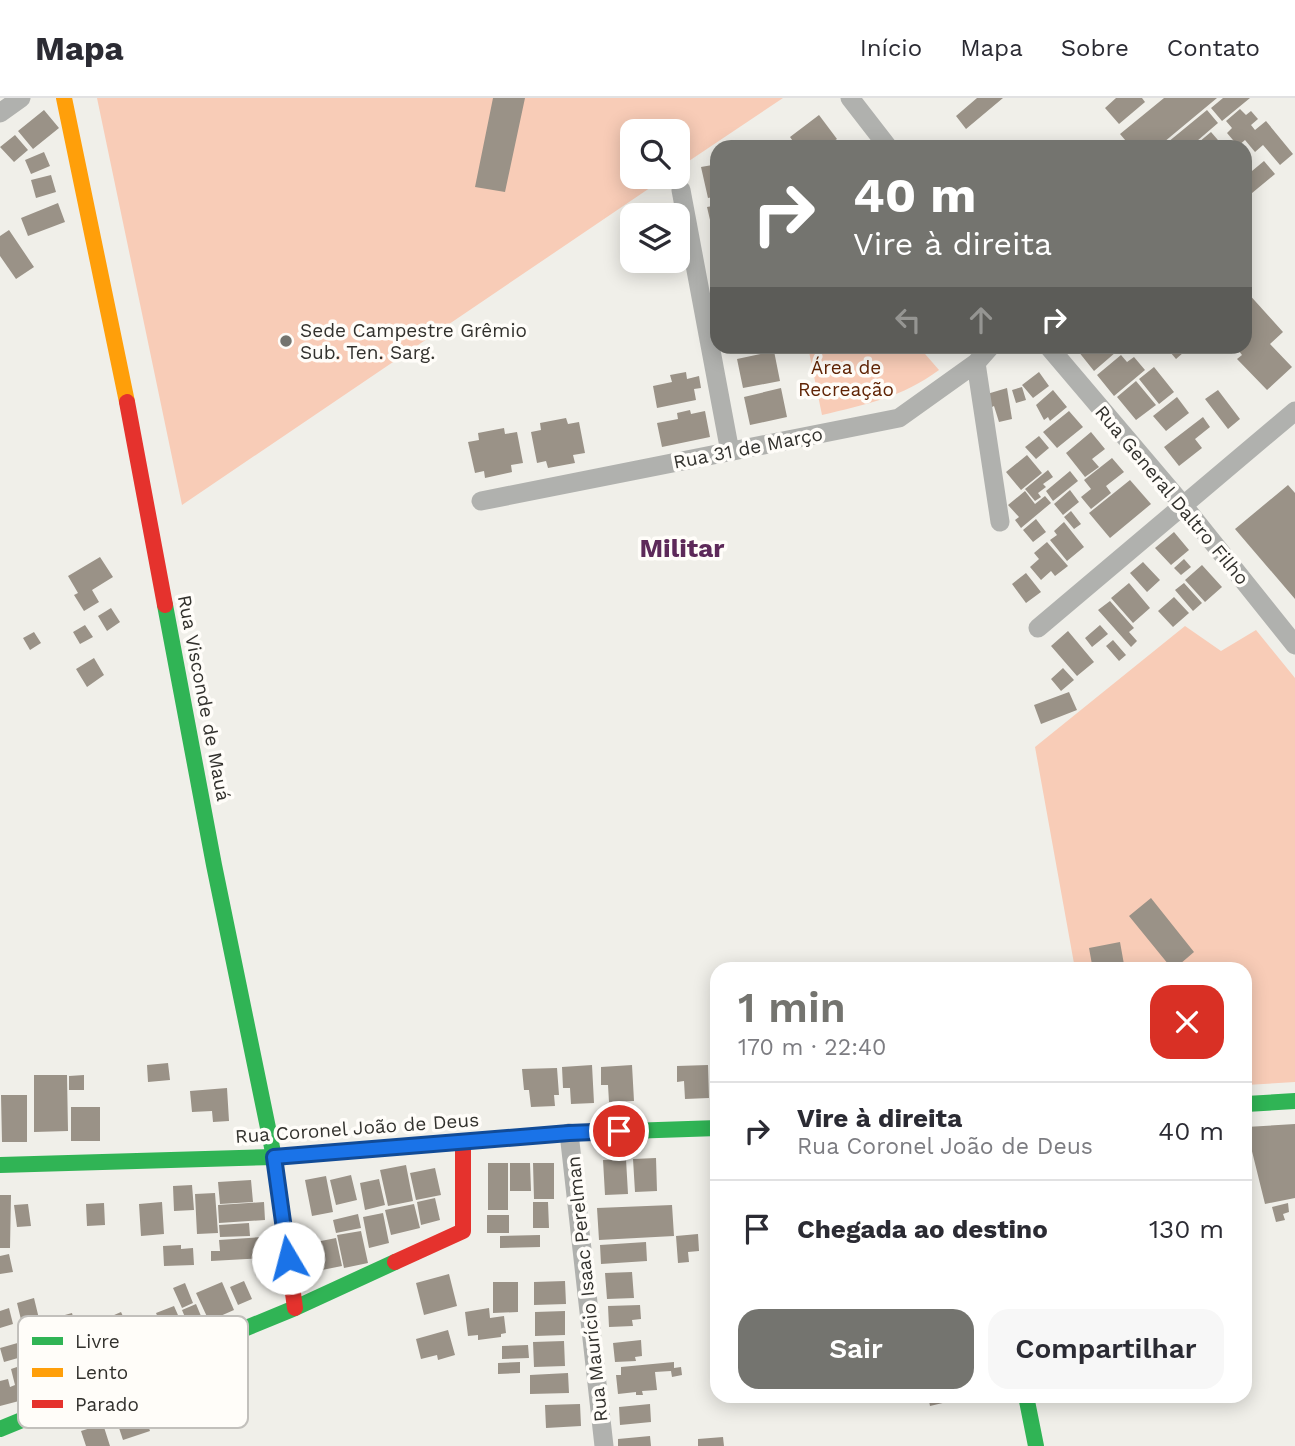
<!DOCTYPE html>
<html lang="pt">
<meta charset="utf-8">
<style>
body{margin:0;font-family:"Work Sans",sans-serif;background:#f7f7f7;color:#2b2b33;height:100vh;display:flex;flex-direction:column;font-size:26px;white-space:nowrap}
*{box-sizing:border-box;margin:0}
p{font-size:23px;color:#7c7c81}
.icon{flex:none;width:38px;height:38px;fill:none;stroke:currentColor;stroke-width:2;stroke-linecap:round;stroke-linejoin:round}
.map{position:relative;flex:1;overflow:hidden}
.side{position:absolute;left:710px;top:864px;width:542px;height:441px;display:flex;flex-direction:column;background:#fff;border-radius:21px;box-shadow:0 4px 18px #0003}
.side>*{flex:none}
.top-card{position:absolute;left:710px;top:42px;width:542px;height:214px;border-radius:21px;box-shadow:0 4px 18px #0003;background:#74746f;color:#fff;overflow:hidden}
.controls{position:absolute;left:620px;top:21px;display:grid;gap:14px}
.controls a{display:grid;place-items:center;width:70px;height:70px;border-radius:14px;background:#fff;box-shadow:0 4px 18px #0003;font-size:35px}
.pin{position:absolute;display:grid;place-items:center;width:60px;height:60px;color:#fff;margin:-30px;border:4px solid #fff;border-radius:50%;box-shadow:0 2px 7px #0007}
.me{position:absolute;width:77px;margin:-38px;rotate:352deg;stroke-linejoin:round;filter:drop-shadow(0 0 5px #0008)}
.turn{display:flex;align-items:center;gap:24px;height:147px;padding:0 28px;font-size:32px}
.turn .icon{width:91px;height:91px;stroke-width:2.5}
.turn b{display:block;font-size:49px;line-height:60px}
.lanes{display:flex;align-items:center;height:66px;padding:0 28px;background:#0003;justify-content:center;gap:35px;direction:ltr}
.lanes .off{opacity:.35}
.round{display:grid;place-items:center;flex:none;width:74px;height:74px;border-radius:21px;background:#f7f7f7}
.head{display:flex;align-items:center;justify-content:space-between;height:119px;padding:0 28px}
h1{font-size:42px;font-weight:600;line-height:52px;color:#74746f}
.button{display:flex;gap:14px;margin-top:auto;padding:14px 28px}
.button a{flex:1;height:80px;border-radius:21px;background:#74746f;color:#fff;font-size:28px;font-weight:600;line-height:80px;text-align:center}
.button a+a{background:#f7f7f7;color:#2b2b33}
ul{padding:0;list-style:none}
li{display:flex;align-items:center;gap:21px;height:98px;padding:0 28px;border-top:2px solid #e1e1e2}
li div{flex:1}
li b{display:block;font-size:26px}
li em{font-style:normal}
header{display:flex;align-items:center;gap:42px;box-sizing:border-box;height:98px;padding:0 35px;background:#fff;border-bottom:2px solid #e1e1e2}
header strong{font-size:33px}
nav{display:flex;gap:38px;margin-inline-start:auto;font-size:24px}
.map>svg:first-child{display:block}
.green{fill:#f8ccb7}
.building{fill:#9a9287}
.lines{fill:none;stroke-linecap:round;stroke-linejoin:round}
.street{stroke:#b0b1ae;stroke-width:19}
.fast{stroke:#30b455;stroke-width:16}
.slow{stroke:#ff9f0a;stroke-width:16}
.jam{stroke:#e5322d;stroke-width:16}
.route-casing{stroke:#114b97;stroke-width:18}
.route{stroke:#1a73e8;stroke-width:12}
.poi-dot{fill:#74746f;stroke:#fffdf9;stroke-width:2.5}
.labels{text-anchor:middle;dominant-baseline:central;stroke-width:7;stroke-linejoin:round;paint-order:stroke}
.poi-label{font-size:19px;fill:#32312d;stroke:#fffdf9;text-anchor:start}
.park-label{font-size:19px;fill:#602405;stroke:#fffdf9}
.street-label{font-size:19px;fill:#32312d;stroke:#fffdf9}
.district-label{font-size:26px;font-weight:bold;fill:#5d2959;stroke:#fffdf9}
.key{fill:#fffdf9;stroke:#c2c0bc;stroke-width:2}
.key-label{font-size:19px;fill:#32312d}
</style>
<header>
<strong>Mapa</strong>
<nav><a>Início</a><a>Mapa</a><a>Sobre</a><a>Contato</a></nav>
</header>
<div class="map">
<svg width="1295" height="1348" viewBox="0 0 1295 1348">
<rect width="100%" height="100%" fill="#f0efe9"/>
<path class="green" d="M 97,0 L 783,0 L 677,71 L 677,33 L 632,33 L 632,79 L 666,79 L 182,407 Z
M 808,249 L 919,249 L 939,272 C 903,299 864,307 822,317 Z
M 1185,528 L 1221,553 L 1256,532 L 1295,580 L 1295,984 L 1246,987 L 1246,872 L 1075,871 L 1035,649 Z"/>
<path class="building" d="M 493,0 L 525,0 L 505,94 L 475,89 Z
M 977,0 L 1003,0 L 966,31 L 956,18 Z
M 1116,0 L 1142,0 L 1145,4 L 1119,26 L 1105,10 Z
M 1164,0 L 1217,0 L 1158,49 L 1131,49 L 1120,36 Z
M 1223,0 L 1250,0 L 1222,23 L 1211,10 Z
M 1240,11 L 1246,17 L 1251,13 L 1258,21 L 1251,27 L 1255,32 L 1266,23 L 1293,56 L 1280,67 L 1263,47 L 1255,54 L 1245,42 L 1238,48 L 1227,35 L 1232,30 L 1226,23 Z
M 44,12 L 59,30 L 33,51 L 18,33 Z
M 1207,12 L 1218,25 L 1190,49 L 1162,49 Z
M 819,17 L 837,41 L 826,49 L 797,49 L 790,39 Z
M 1211,34 L 1224,49 L 1193,49 Z
M 15,37 L 28,52 L 14,64 L 0,49 Z
M 44,54 L 50,68 L 31,76 L 25,62 Z
M 1264,63 L 1275,76 L 1246,100 L 1246,78 Z
M 718,66 L 718,98 L 708,100 L 701,69 Z
M 51,77 L 56,94 L 36,100 L 31,82 Z
M 58,105 L 65,124 L 28,138 L 21,120 Z
M 718,107 L 718,139 L 714,139 L 707,109 Z
M 9,132 L 34,169 L 16,181 L 0,158 L 0,138 Z
M 1246,193 L 1283,234 L 1270,246 L 1292,269 L 1267,292 L 1237,261 L 1242,257 L 1235,248 L 1246,248 L 1246,238 L 1250,234 L 1246,229 Z
M 1083,248 L 1123,248 L 1094,273 L 1078,253 Z
M 1165,248 L 1191,248 L 1176,261 Z
M 774,253 L 780,283 L 743,290 L 737,261 Z
M 1121,257 L 1127,264 L 1134,259 L 1145,272 L 1114,298 L 1097,277 Z
M 1154,269 L 1174,294 L 1159,306 L 1139,281 Z
M 686,274 L 687,281 L 699,278 L 701,290 L 694,291 L 696,302 L 657,310 L 653,288 L 672,284 L 670,277 Z
M 1039,274 L 1049,288 L 1033,300 L 1022,287 Z
M 1136,283 L 1156,307 L 1136,322 L 1117,299 Z
M 1022,289 L 1026,302 L 1016,305 L 1012,292 Z
M 781,290 L 787,319 L 750,327 L 744,299 Z
M 1007,290 L 1012,321 L 999,324 L 994,308 L 990,310 L 987,296 Z
M 1053,292 L 1067,309 L 1050,323 L 1048,319 L 1044,322 L 1036,307 Z
M 1218,292 L 1240,321 L 1228,331 L 1205,301 Z
M 1177,299 L 1189,315 L 1166,333 L 1153,318 Z
M 690,312 L 691,316 L 705,313 L 710,339 L 662,349 L 657,325 L 678,321 L 677,315 Z
M 1069,313 L 1083,329 L 1057,350 L 1043,334 Z
M 1203,319 L 1210,329 L 1195,341 L 1202,350 L 1179,368 L 1164,349 Z
M 566,320 L 568,326 L 579,324 L 585,355 L 573,357 L 575,365 L 548,370 L 546,363 L 537,365 L 531,334 L 541,332 L 540,325 Z
M 504,330 L 505,336 L 517,334 L 523,365 L 511,367 L 512,374 L 485,380 L 484,373 L 475,375 L 468,344 L 479,342 L 478,335 Z
M 1091,334 L 1105,351 L 1092,361 L 1099,369 L 1085,379 L 1066,355 Z
M 1039,338 L 1049,350 L 1036,361 L 1025,349 Z
M 1027,357 L 1042,375 L 1021,392 L 1006,374 Z
M 1112,360 L 1124,374 L 1106,388 L 1111,395 L 1091,411 L 1081,399 L 1091,391 L 1084,382 Z
M 1048,372 L 1053,379 L 1043,386 L 1046,389 L 1038,395 L 1041,399 L 1035,403 L 1025,391 Z
M 1070,373 L 1078,383 L 1053,403 L 1046,393 Z
M 1130,382 L 1151,406 L 1110,440 L 1089,415 Z
M 1288,387 L 1295,395 L 1295,501 L 1235,431 Z
M 1070,392 L 1079,404 L 1063,417 L 1054,406 Z
M 1025,393 L 1035,406 L 1045,398 L 1051,405 L 1021,430 L 1015,422 L 1019,419 L 1008,407 Z
M 1071,413 L 1081,426 L 1074,431 L 1064,419 Z
M 1036,421 L 1046,434 L 1033,444 L 1023,432 Z
M 1064,424 L 1084,449 L 1067,463 L 1050,442 L 1057,437 L 1054,433 Z
M 1174,434 L 1189,452 L 1171,467 L 1155,450 Z
M 1047,444 L 1068,468 L 1055,478 L 1051,473 L 1041,482 L 1030,469 L 1039,461 L 1034,455 Z
M 100,459 L 113,479 L 92,492 L 99,504 L 84,513 L 74,497 L 78,495 L 68,478 Z
M 1184,461 L 1191,469 L 1181,477 L 1174,470 Z
M 1143,464 L 1160,482 L 1147,494 L 1130,475 Z
M 1202,467 L 1222,489 L 1205,504 L 1185,482 Z
M 1026,475 L 1041,494 L 1026,505 L 1012,486 Z
M 1129,485 L 1150,510 L 1133,525 L 1111,500 Z
M 1184,485 L 1202,505 L 1193,513 L 1175,492 Z
M 1174,499 L 1189,515 L 1173,529 L 1158,513 Z
M 1110,503 L 1134,530 L 1129,534 L 1137,543 L 1131,549 L 1098,512 Z
M 111,510 L 120,524 L 107,533 L 98,518 Z
M 85,527 L 93,539 L 80,546 L 73,534 Z
M 1100,527 L 1108,536 L 1092,549 L 1085,540 Z
M 1068,533 L 1094,564 L 1077,578 L 1051,548 Z
M 34,534 L 41,545 L 30,552 L 23,540 Z
M 1113,542 L 1126,557 L 1119,563 L 1106,548 Z
M 94,560 L 104,577 L 87,589 L 76,571 Z
M 1063,570 L 1074,582 L 1061,593 L 1051,581 Z
M 1069,594 L 1077,612 L 1041,626 L 1034,607 Z
M 1151,800 L 1194,854 L 1173,872 L 1129,818 Z
M 1120,844 L 1125,872 L 1093,872 L 1089,850 Z
M 168,965 L 170,982 L 148,984 L 147,967 Z
M 592,967 L 594,1005 L 571,1006 L 570,990 L 563,990 L 562,969 Z
M 632,967 L 634,1003 L 609,1004 L 608,987 L 601,987 L 601,969 Z
M 708,967 L 709,1000 L 685,1001 L 684,983 L 677,984 L 677,968 Z
M 557,970 L 559,997 L 554,997 L 555,1008 L 531,1009 L 529,992 L 524,992 L 522,971 Z
M 34,977 L 67,977 L 68,1033 L 34,1034 Z
M 84,977 L 84,992 L 69,992 L 69,978 Z
M 227,990 L 229,1023 L 213,1024 L 212,1013 L 192,1014 L 190,993 Z
M 1,997 L 27,997 L 27,1044 L 2,1044 Z
M 71,1009 L 100,1009 L 100,1043 L 71,1043 Z
M 1295,1026 L 1295,1100 L 1265,1106 L 1246,1029 Z
M 656,1060 L 657,1093 L 635,1094 L 633,1061 Z
M 626,1061 L 628,1096 L 605,1097 L 603,1062 Z
M 488,1065 L 508,1065 L 508,1112 L 488,1112 Z
M 510,1065 L 530,1065 L 531,1093 L 510,1093 Z
M 533,1065 L 554,1065 L 554,1101 L 534,1101 Z
M 406,1067 L 413,1103 L 388,1108 L 380,1072 Z
M 435,1070 L 441,1097 L 416,1102 L 410,1075 Z
M 351,1077 L 357,1102 L 336,1107 L 330,1082 Z
M 326,1078 L 333,1114 L 312,1118 L 305,1082 Z
M 379,1081 L 385,1107 L 365,1112 L 360,1085 Z
M 251,1082 L 253,1104 L 220,1106 L 218,1084 Z
M 192,1087 L 194,1112 L 174,1113 L 173,1088 Z
M 215,1095 L 218,1135 L 197,1136 L 195,1096 Z
M 0,1097 L 11,1097 L 10,1150 L 0,1150 Z
M 435,1100 L 440,1122 L 421,1127 L 417,1104 Z
M 162,1104 L 164,1136 L 141,1138 L 139,1106 Z
M 264,1104 L 265,1122 L 219,1125 L 218,1107 Z
M 533,1104 L 548,1104 L 549,1130 L 533,1130 Z
M 104,1105 L 105,1127 L 87,1128 L 86,1106 Z
M 1288,1105 L 1289,1114 L 1283,1116 L 1285,1122 L 1276,1124 L 1272,1109 Z
M 28,1106 L 31,1128 L 17,1129 L 14,1107 Z
M 414,1106 L 420,1130 L 391,1137 L 385,1112 Z
M 672,1107 L 674,1138 L 599,1142 L 597,1110 Z
M 383,1115 L 389,1145 L 369,1150 L 363,1119 Z
M 358,1116 L 361,1130 L 336,1135 L 333,1122 Z
M 487,1117 L 509,1117 L 509,1135 L 487,1135 Z
M 249,1125 L 250,1138 L 220,1139 L 219,1127 Z
M 361,1133 L 368,1165 L 344,1170 L 337,1137 Z
M 698,1136 L 699,1153 L 688,1154 L 689,1164 L 678,1165 L 676,1138 Z
M 540,1137 L 540,1149 L 500,1150 L 500,1138 Z
M 263,1139 L 264,1160 L 211,1163 L 211,1153 L 220,1153 L 219,1142 Z
M 336,1140 L 342,1168 L 322,1172 L 316,1144 Z
M 646,1144 L 647,1163 L 601,1166 L 600,1147 Z
M 181,1147 L 181,1151 L 193,1150 L 194,1167 L 164,1168 L 163,1148 Z
M 9,1156 L 13,1174 L 0,1176 L 0,1158 Z
M 632,1174 L 634,1200 L 607,1201 L 605,1175 Z
M 449,1176 L 457,1208 L 424,1217 L 416,1185 Z
M 244,1183 L 252,1201 L 238,1207 L 230,1189 Z
M 565,1183 L 566,1206 L 534,1207 L 534,1184 Z
M 222,1184 L 234,1212 L 209,1223 L 196,1195 Z
M 493,1184 L 518,1184 L 518,1214 L 493,1215 Z
M 185,1185 L 193,1205 L 182,1210 L 173,1190 Z
M 34,1200 L 41,1229 L 24,1234 L 17,1205 Z
M 196,1206 L 201,1218 L 187,1224 L 182,1212 Z
M 640,1207 L 641,1221 L 632,1222 L 633,1228 L 609,1229 L 608,1208 Z
M 174,1208 L 185,1233 L 167,1241 L 156,1215 Z
M 9,1210 L 13,1226 L 0,1230 L 0,1213 Z
M 489,1210 L 490,1220 L 504,1218 L 506,1235 L 501,1236 L 501,1239 L 478,1242 L 478,1237 L 468,1238 L 465,1214 Z
M 565,1213 L 565,1237 L 535,1238 L 535,1214 Z
M 121,1214 L 138,1250 L 97,1269 L 80,1232 Z
M 72,1215 L 80,1245 L 55,1252 L 47,1222 Z
M 448,1232 L 455,1257 L 438,1262 L 437,1257 L 421,1261 L 416,1241 Z
M 641,1242 L 642,1258 L 635,1259 L 636,1263 L 615,1264 L 613,1245 Z
M 564,1243 L 565,1268 L 534,1269 L 533,1244 Z
M 21,1244 L 25,1258 L 4,1264 L 0,1250 Z
M 528,1247 L 529,1260 L 502,1261 L 502,1248 Z
M 520,1264 L 520,1275 L 498,1276 L 498,1265 Z
M 674,1264 L 674,1270 L 681,1269 L 682,1277 L 672,1279 L 671,1273 L 655,1274 L 657,1292 L 642,1293 L 643,1297 L 636,1297 L 636,1294 L 618,1296 L 616,1277 L 621,1277 L 621,1269 Z
M 26,1266 L 34,1294 L 17,1299 L 19,1303 L 0,1308 L 0,1283 L 8,1281 L 10,1289 L 15,1287 L 11,1271 Z
M 568,1275 L 569,1295 L 530,1296 L 530,1277 Z
M 928,1298 L 950,1298 L 951,1303 L 930,1308 Z
M 580,1306 L 581,1328 L 546,1330 L 545,1307 Z
M 650,1306 L 651,1324 L 620,1327 L 619,1309 Z
M 142,1309 L 150,1333 L 123,1342 L 115,1318 Z
M 103,1326 L 110,1348 L 86,1348 L 81,1333 Z
M 650,1338 L 651,1348 L 618,1348 L 618,1341 Z
M 723,1339 L 724,1348 L 698,1348 L 698,1341 Z"/>
<g class="lines">
<path class="street" d="M 850,0 L 888,49
M 0,15 L 21,0
M 681,92 L 730,354
M 1048,248 L 1183,407 L 1295,547
M 976,265 L 1000,424
M 481,403 L 899,320 L 976,265 L 991,248
M 1038,530 L 1295,313
M 569,1035 L 604,1348"/>
<path class="fast" d="M 165,507 L 214,767 L 274,1059 L 281,1107
M 1246,1006 L 1295,1003
M 0,1067 L 274,1059 L 569,1035 L 718,1030
M 1026,1298 L 1036,1348
M 0,1331 L 295,1210 L 395,1164"/>
<path class="slow" d="M 64,0 L 127,304"/>
<path class="jam" d="M 127,304 L 165,507
M 281,1107 L 295,1210
M 395,1164 L 463,1133 L 463,1044"/>
</g>
<g class="lines">
<g class="route-casing">
<path id="route" d="M 288,1160 L 274,1059 L 569,1035 L 619,1033"/>
</g>
<use href="#route" class="route"/>
</g>
<circle class="poi-dot" cx="286" cy="243" r="7"/>
<g class="labels">
<g class="poi-label">
<text x="300" y="232">Sede Campestre Grêmio<tspan x="300" dy="22">Sub. Ten. Sarg.</tspan></text>
</g>
<g class="park-label">
<text x="846" y="269">Área de<tspan x="846" dy="22">Recreação</tspan></text>
</g>
<g class="street-label">
<text transform="translate(748 350) rotate(-11)">Rua 31 de Março</text>
<text transform="translate(1172 397) rotate(50)">Rua General Daltro Filho</text>
<text transform="translate(204 600) rotate(79)">Rua Visconde de Mauá</text>
<text transform="translate(357 1030) rotate(-4)">Rua Coronel João de Deus</text>
<text transform="translate(587 1191) rotate(-96)">Rua Maurício Isaac Perelman</text>
</g>
<g class="district-label">
<text x="682" y="450">Militar</text>
</g>
</g>
<rect x="18" y="1218" width="230" height="112" rx="10" class="key"/>
<rect x="32" y="1239" width="31" height="8" fill="#30b455"/>
<rect x="32" y="1270" width="31" height="9" fill="#ff9f0a"/>
<rect x="32" y="1302" width="31" height="8" fill="#e5322d"/>
<g class="key-label">
<text x="75" y="1250">Livre</text>
<text x="75" y="1281">Lento</text>
<text x="75" y="1313">Parado</text>
</g>
</svg>
<div class="controls">
<a><svg class="icon" aria-label="search" viewBox="0 0 24 24"><circle cx="10" cy="10" r="6"/><path d="M15 15l6 6"/></svg></a>
<a><svg class="icon" aria-label="layers" viewBox="0 0 24 24"><path d="M12 4l9 5-9 5-9-5zM3 14l9 5 9-5"/></svg></a>
</div>
<div class="pin" style="left:619px;top:1033px;background:#d93025"><svg class="icon" aria-label="arrive" viewBox="0 0 24 24"><path d="M6 21V4h12l-3 4 3 4H6"/></svg></div>
<svg class="me" style="left:288px;top:1160px" viewBox="-20 -20 40 40"><circle r="19" fill="#fff"/><path d="M0-13L10 11 0 6-10 11z" fill="#1a73e8"/></svg>
<div class="top-card">
<div class="turn"><svg class="icon" aria-label="right" viewBox="0 0 24 24"><path d="M7 20v-9h11M14 6l5 5-5 5"/></svg><div><b>40 m</b>Vire à direita</div></div>
<div class="lanes"><svg class="icon off" aria-label="left" viewBox="0 0 24 24"><path d="M17 20v-9H6M10 6l-5 5 5 5"/></svg><svg class="icon off" aria-label="ahead" viewBox="0 0 24 24"><path d="M12 20V5M6 11l6-6 6 6"/></svg><svg class="icon" aria-label="right" viewBox="0 0 24 24"><path d="M7 20v-9h11M14 6l5 5-5 5"/></svg></div>
</div>
<section class="side">
<div class="head"><div><h1>1 min</h1><p>170 m · 22:40</p></div><a class="round" style="background:#d93025;color:#fff"><svg class="icon" aria-label="close" viewBox="0 0 24 24"><path d="M6 6l12 12M18 6L6 18"/></svg></a></div>
<ul>
<li><svg class="icon" aria-label="right" viewBox="0 0 24 24"><path d="M7 20v-9h11M14 6l5 5-5 5"/></svg><div><b>Vire à direita</b><p>Rua Coronel João de Deus</p></div><em>40 m</em></li>
<li><svg class="icon" aria-label="arrive" viewBox="0 0 24 24"><path d="M6 21V4h12l-3 4 3 4H6"/></svg><div><b>Chegada ao destino</b></div><em>130 m</em></li>
</ul>
<div class="button"><a>Sair</a><a>Compartilhar</a></div>
</section>
</div>
